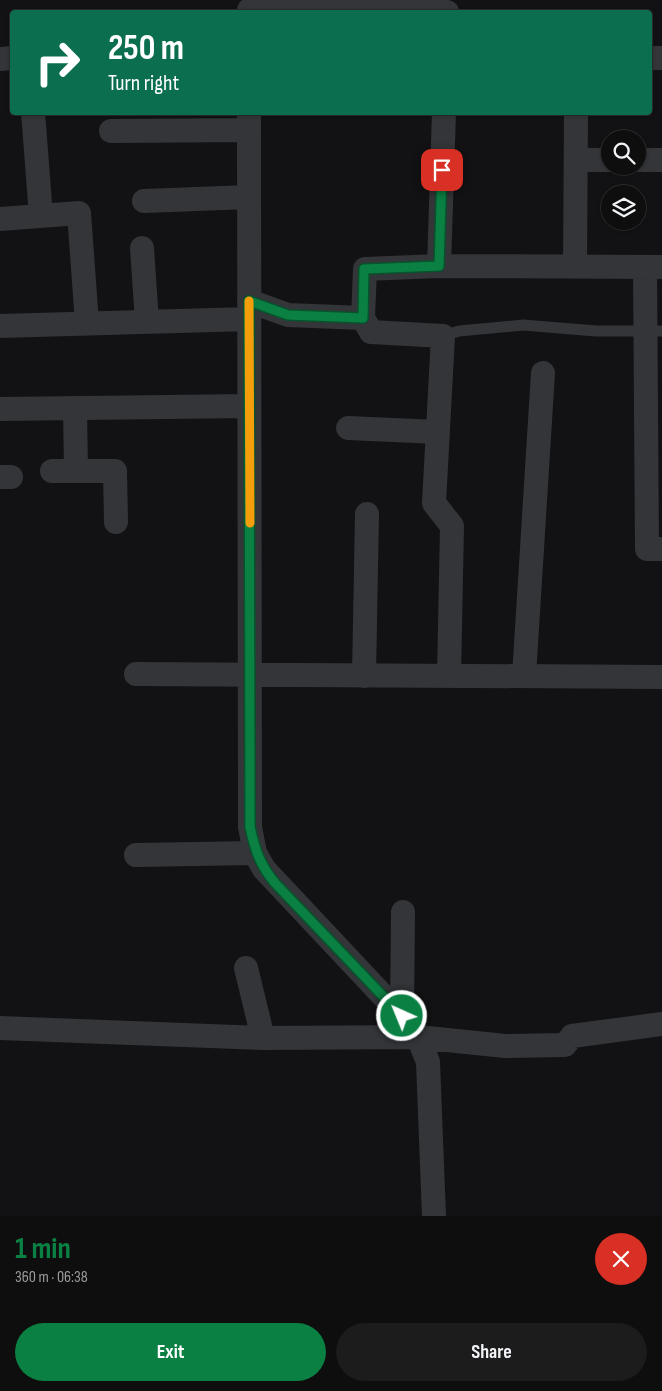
<!DOCTYPE html>
<meta charset="utf-8">
<style>
body{margin:0;font-family:"Sofia Sans Condensed",sans-serif;background:#1c1c1d;color:#f1f3f6;height:100vh;display:flex;flex-direction:column;font-size:19px;white-space:nowrap}
*{box-sizing:border-box;margin:0}
p{font-size:16px;color:#9b9c9e}
.icon{flex:none;width:28px;height:28px;fill:none;stroke:currentColor;stroke-width:2;stroke-linecap:round;stroke-linejoin:round}
.map{position:relative;height:1216px;overflow:hidden}
.sheet{display:flex;flex-direction:column;background:#0e0e0f;flex:1}
.sheet>*{flex:none}
.top-card{position:absolute;left:10px;top:10px;width:642px;height:105px;border-radius:5px;box-shadow:0 1px 4px #0004,0 0 0 1px #2e2e2f;background:#0b6e4f;color:#fff;overflow:hidden}
.controls{position:absolute;left:601px;top:130px;display:grid;gap:10px}
.controls a{display:grid;place-items:center;width:45px;height:45px;border-radius:50%;background:#0e0e0f;box-shadow:0 1px 4px #0004,0 0 0 1px #2e2e2f;font-size:25px}
.pin{position:absolute;display:grid;place-items:center;width:42px;height:42px;color:#fff;margin:-21px;border-radius:10px;box-shadow:0 2px 8px #0006}
.me{position:absolute;width:55px;margin:-28px;rotate:316deg;stroke-linejoin:round;filter:drop-shadow(0 0 4px #0008)}
.turn{display:flex;align-items:center;gap:18px;height:105px;padding:0 15px;font-size:22px}
.turn .icon{width:65px;height:65px;stroke-width:2.5}
.turn b{display:block;font-size:35px;line-height:42px}
.round{display:grid;place-items:center;flex:none;width:52px;height:52px;border-radius:26px;background:#1c1c1d}
.headline{display:flex;align-items:center;justify-content:space-between;height:85px;padding:0 15px}
h1{font-size:30px;font-weight:700;line-height:38px;color:#0b8043}
.cta{display:flex;gap:10px;margin-top:auto;padding:10px 15px}
.cta a{flex:1;height:58px;border-radius:30px;background:#0b8043;color:#fff;font-size:20px;font-weight:700;line-height:58px;text-align:center}
.cta a+a{background:#1c1c1d;color:#f1f3f6}
.map>svg:first-child{display:block}
.lines{fill:none;stroke-linecap:round;stroke-linejoin:round}
.service{stroke:#333539;stroke-width:11}
.minor{stroke:#333539;stroke-width:24}
.route-casing{stroke:#07532c;stroke-width:12}
.route{stroke:#0b8043;stroke-width:9}
.slow{stroke:#f59e0b;stroke-width:9}
</style>
<div class="map">
<svg width="662" height="1216" viewBox="0 0 662 1216">
<rect width="100%" height="100%" fill="#121214"/>
<g class="lines">
<path class="service" d="M 443,336 L 459,331 L 523,325 L 596,331 L 662,331"/>
<path class="minor" d="M 249,10 L 447,12
M 650,58 L 662,58
M 0,59 L 12,58
M 33,112 L 41,216
M 249,112 L 250,827 L 255,853 L 264,869 L 402,1016 L 418,1037 L 428,1062 L 434,1216
M 111,131 L 249,130
M 576,160 L 610,160
M 638,160 L 662,160
M 144,201 L 249,197
M 0,219 L 79,213 L 87,323
M 142,248 L 147,322
M 439,266 L 444,112
M 575,266 L 576,112
M 645,267 L 647,549 L 662,549
M 249,301 L 288,315 L 363,318 L 365,269 L 439,266 L 662,267
M 363,318 L 371,332 L 443,336 L 434,503 L 452,526 L 449,676
M 0,326 L 249,319
M 75,408 L 76,471
M 0,409 L 249,406
M 348,428 L 438,432
M 52,471 L 115,471 L 116,522
M 0,477 L 11,477
M 136,674 L 662,677
M 364,676 L 367,514
M 524,676 L 543,373
M 136,855 L 255,853
M 246,968 L 263,1038
M 402,1016 L 403,912
M 0,1028 L 263,1038 L 418,1037 L 505,1046 L 565,1045 L 572,1036 L 662,1024"/>
</g>
<g class="lines">
<g class="route-casing">
<path id="route" d="M 402,1016 L 275,883 C 260,865 255,850 250,827 L 249,301 L 288,315 L 363,318 L 364,269 L 439,266 L 442,170"/>
</g>
<use href="#route" class="route"/>
<path class="slow" d="M 249,301 L 250,523"/>
</g>
</svg>
<div class="controls">
<a><svg class="icon" aria-label="search" viewBox="0 0 24 24"><circle cx="10" cy="10" r="6"/><path d="M15 15l6 6"/></svg></a>
<a><svg class="icon" aria-label="layers" viewBox="0 0 24 24"><path d="M12 4l9 5-9 5-9-5zM3 14l9 5 9-5"/></svg></a>
</div>
<div class="pin" style="left:442px;top:170px;background:#d93025"><svg class="icon" aria-label="arrive" viewBox="0 0 24 24"><path d="M6 21V4h12l-3 4 3 4H6"/></svg></div>
<svg class="me" style="left:402px;top:1016px" viewBox="-20 -20 40 40"><circle r="17" fill="#0b8043" stroke="#fff" stroke-width="3"/><path d="M0-11L8 9 0 5-8 9z" fill="#fff"/></svg>
<div class="top-card">
<div class="turn"><svg class="icon" aria-label="right" viewBox="0 0 24 24"><path d="M7 20v-9h11M14 6l5 5-5 5"/></svg><div><b>250 m</b>Turn right</div></div>
</div>
</div>
<section class="sheet">
<div class="headline"><div><h1>1 min</h1><p>360 m · 06:38</p></div><a class="round" style="background:#d93025;color:#fff"><svg class="icon" aria-label="close" viewBox="0 0 24 24"><path d="M6 6l12 12M18 6L6 18"/></svg></a></div>
<div class="cta"><a>Exit</a><a>Share</a></div>
</section>
